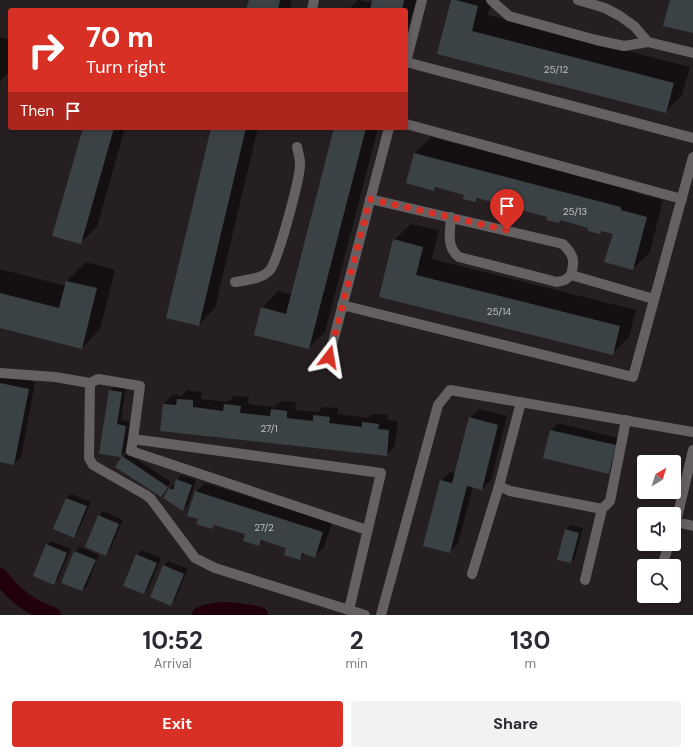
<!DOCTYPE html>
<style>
body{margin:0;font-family:"DM Sans",sans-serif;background:#f2f2f3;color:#2b2b33;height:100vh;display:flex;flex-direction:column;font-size:15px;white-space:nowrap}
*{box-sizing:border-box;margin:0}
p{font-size:13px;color:#7c7c81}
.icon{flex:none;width:22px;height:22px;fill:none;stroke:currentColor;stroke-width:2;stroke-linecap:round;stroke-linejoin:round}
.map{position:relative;height:615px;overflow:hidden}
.drawer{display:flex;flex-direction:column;background:#fff;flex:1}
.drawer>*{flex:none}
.banner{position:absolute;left:8px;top:8px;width:400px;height:122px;border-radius:4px;box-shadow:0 2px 6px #0003;background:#d93025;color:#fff;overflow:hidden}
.needle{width:26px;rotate:38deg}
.controls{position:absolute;left:637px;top:455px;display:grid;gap:8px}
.controls a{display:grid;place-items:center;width:44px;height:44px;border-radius:4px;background:#fff;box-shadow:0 2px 6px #0003;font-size:20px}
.pin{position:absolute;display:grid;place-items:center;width:34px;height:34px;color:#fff;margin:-41px -17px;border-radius:50% 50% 50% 0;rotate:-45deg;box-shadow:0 0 4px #0007}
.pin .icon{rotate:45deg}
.me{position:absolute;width:44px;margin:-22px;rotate:14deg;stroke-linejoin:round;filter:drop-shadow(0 0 3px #0008)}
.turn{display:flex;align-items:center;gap:14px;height:84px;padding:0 12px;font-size:18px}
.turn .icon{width:52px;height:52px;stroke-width:2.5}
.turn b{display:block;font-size:28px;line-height:34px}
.then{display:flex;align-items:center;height:38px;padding:0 12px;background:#0003;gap:8px;font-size:15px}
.eta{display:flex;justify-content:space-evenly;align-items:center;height:68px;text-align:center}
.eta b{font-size:24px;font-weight:700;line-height:28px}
.primary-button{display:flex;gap:8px;margin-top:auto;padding:8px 12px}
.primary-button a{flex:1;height:46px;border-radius:4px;background:#d93025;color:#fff;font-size:16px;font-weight:700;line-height:46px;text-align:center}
.primary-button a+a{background:#f2f2f3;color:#2b2b33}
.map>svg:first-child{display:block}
.shadow{fill:#0007}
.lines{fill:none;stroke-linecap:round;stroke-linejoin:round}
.canal{stroke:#21000b;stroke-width:16}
.building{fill:#3b4245}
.minor{stroke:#656162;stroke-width:10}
.route{stroke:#d93025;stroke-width:7;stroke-dasharray:0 12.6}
.labels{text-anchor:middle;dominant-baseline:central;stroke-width:3;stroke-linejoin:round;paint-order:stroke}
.number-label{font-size:10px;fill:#c0bec0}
</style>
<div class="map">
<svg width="693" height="615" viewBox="0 0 693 615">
<rect width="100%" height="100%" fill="#261f21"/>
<path class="shadow" d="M 250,0 L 292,0 L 290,10 L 247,10 Z
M 358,0 L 372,3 L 373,0 L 416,0 L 406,35 L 406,10 L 348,10 Z
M 452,0 L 492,0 L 488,15 L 690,67 L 682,95 L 666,112 L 438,54 Z
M 0,37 L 10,40 L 10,69 L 9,72 L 0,81 Z
M 84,128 L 125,128 L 97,227 L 80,243 Z
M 212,128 L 258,128 L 215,308 L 199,325 Z
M 335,128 L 378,128 L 325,332 L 309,348 L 262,308 L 278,291 L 292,295 Z
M 431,137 L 637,191 L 636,193 L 663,200 L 650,252 L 633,269 L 614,233 L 602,230 L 599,233 L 590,227 L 561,219 L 559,222 L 548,216 L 519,208 L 517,211 L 507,205 L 479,198 L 476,201 L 465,194 L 437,187 L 434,190 L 415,153 Z
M 411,224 L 439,230 L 432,259 L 636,310 L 629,337 L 612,354 L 380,296 L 394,240 Z
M 86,262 L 115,270 L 100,329 L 82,348 L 0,327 L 0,269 L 66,286 L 67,281 Z
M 2,376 L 35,382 L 21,457 L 14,464 L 0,461 L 0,378 Z
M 115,386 L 126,388 L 121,420 L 130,422 L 125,452 L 120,456 L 100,453 L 110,390 Z
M 187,390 L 202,392 L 201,399 L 228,402 L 234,396 L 249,397 L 248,404 L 274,407 L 281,401 L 296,402 L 295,410 L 318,412 L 323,407 L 338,408 L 338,414 L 368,418 L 372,414 L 388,415 L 387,420 L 398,421 L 395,446 L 386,455 L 164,404 L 172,395 L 181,396 Z
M 479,409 L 507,416 L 491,480 L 482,489 L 473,487 L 458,543 L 449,552 L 441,481 L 450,472 L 456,473 L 470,418 Z
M 558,423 L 622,439 L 616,466 L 609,473 L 545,457 L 551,430 Z
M 127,453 L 171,482 L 161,496 L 123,457 Z
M 181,475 L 196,480 L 188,505 L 183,509 L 169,489 L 174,484 L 175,485 L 176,480 Z
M 205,483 L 332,523 L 324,547 L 315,556 L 305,553 L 299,559 L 287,547 L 264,540 L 259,545 L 246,534 L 216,524 L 212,528 L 199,519 L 196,492 Z
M 71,494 L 91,502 L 78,532 L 74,537 L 54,529 L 67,498 Z
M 103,511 L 123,520 L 110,550 L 105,555 L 99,516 Z
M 570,525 L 583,528 L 575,558 L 571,562 L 566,530 Z
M 51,541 L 71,549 L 58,579 L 54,584 L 47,545 Z
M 80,547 L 99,555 L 87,586 L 82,590 L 75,552 Z
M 142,550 L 161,558 L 148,589 L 144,593 L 125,585 L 137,554 Z
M 168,561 L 188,569 L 175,600 L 170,604 L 164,566 Z"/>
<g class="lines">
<path class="canal" d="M 0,576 C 13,594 31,608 53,615
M 200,615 C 220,607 240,610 260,615"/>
</g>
<path class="building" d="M 249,0 L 280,0 L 278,10 L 246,10 Z
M 372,0 L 404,0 L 402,10 L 370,10 Z
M 451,0 L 456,0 L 478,6 L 472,31 L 674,83 L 666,113 L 437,54 Z
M 670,0 L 693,0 L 693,33 L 663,26 Z
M 83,128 L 114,128 L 81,244 L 52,236 Z
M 211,128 L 246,128 L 199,326 L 166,318 Z
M 334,128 L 366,128 L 309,349 L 254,335 L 261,307 L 286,314 Z
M 414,153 L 621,207 L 621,210 L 647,217 L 633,270 L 604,262 L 613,234 L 601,231 L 600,234 L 588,231 L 588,228 L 560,220 L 559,223 L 546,220 L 547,217 L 518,209 L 517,212 L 505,209 L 506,206 L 477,198 L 476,202 L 463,199 L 464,195 L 435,187 L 434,191 L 406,183 Z
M 393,239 L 423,247 L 416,275 L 620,326 L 613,355 L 379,297 Z
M 66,281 L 97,288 L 82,349 L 0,328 L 0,293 L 59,308 Z
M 0,383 L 29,389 L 14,465 L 0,462 Z
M 109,390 L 122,392 L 117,424 L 126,426 L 121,457 L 99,454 Z
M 177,399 L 193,400 L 193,407 L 223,411 L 224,404 L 241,406 L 240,413 L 270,416 L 271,409 L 287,411 L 287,418 L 313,421 L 313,415 L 330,417 L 329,423 L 362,427 L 362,422 L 379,424 L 378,429 L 389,430 L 387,456 L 160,431 L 163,404 L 176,405 Z
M 469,417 L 498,425 L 482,490 L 467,486 L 450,553 L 423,546 L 440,480 L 452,483 Z
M 550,430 L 616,445 L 609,474 L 543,458 Z
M 122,456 L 168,487 L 161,497 L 115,467 Z
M 176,479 L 192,485 L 183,511 L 163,498 L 169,488 L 173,490 Z
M 195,491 L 323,532 L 315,558 L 302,553 L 300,560 L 284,555 L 286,548 L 261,540 L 259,546 L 243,541 L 245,534 L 214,525 L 212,529 L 196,524 L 198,519 L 187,516 Z
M 66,498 L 87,506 L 74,538 L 53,529 Z
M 98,515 L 119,524 L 106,556 L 85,547 Z
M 565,529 L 579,533 L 571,563 L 557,560 Z
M 46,544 L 67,553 L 54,585 L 33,576 Z
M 74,551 L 96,560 L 82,591 L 61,583 Z
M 136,554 L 157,563 L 144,594 L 123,586 Z
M 163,565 L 184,574 L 171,606 L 150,597 Z"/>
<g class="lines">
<path class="minor" d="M 491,0 L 509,16 L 596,40 L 624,46 L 648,42
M 578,0 L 605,8 L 620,16 L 634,26 L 648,42 L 693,53
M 312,10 L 314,0
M 406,62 L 693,138
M 406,62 L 422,0
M 406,124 L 682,199
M 370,199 L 563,244 C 574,255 575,261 571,275 L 565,280 L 557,282 L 459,257 C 446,247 450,232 451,217
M 571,275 L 654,299
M 235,282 C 247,280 262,279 270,270 C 278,260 301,176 300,163 C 300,158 298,152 297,147
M 342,305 L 633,377 L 693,157
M 329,357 L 389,128
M 0,373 L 55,377 L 90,383 L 89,458 L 93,465 L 146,495 L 151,499 L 195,558 L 215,568 L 365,615
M 90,383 L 98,379 L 140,386 L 133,439 L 381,473 L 349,610
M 521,402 L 499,486 L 510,491 L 602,509 L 610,501 L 626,420
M 133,439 L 131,451 L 367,530
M 693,450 L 676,522 L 693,526
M 662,566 L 669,544
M 472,574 L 499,486
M 585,580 L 602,509
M 381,615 L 438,405 L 450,390 L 693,432"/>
</g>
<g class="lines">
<path class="route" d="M 329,357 L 370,199 L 507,230"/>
</g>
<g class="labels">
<g class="number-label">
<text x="556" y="69">25/12</text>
<text x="575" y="211">25/13</text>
<text x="499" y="311">25/14</text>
<text x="269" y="428">27/1</text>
<text x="264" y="527">27/2</text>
</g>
</g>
</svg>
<div class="controls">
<a><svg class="needle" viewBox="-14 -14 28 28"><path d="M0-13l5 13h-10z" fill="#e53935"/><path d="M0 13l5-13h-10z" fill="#7c7c81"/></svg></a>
<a><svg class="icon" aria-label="sound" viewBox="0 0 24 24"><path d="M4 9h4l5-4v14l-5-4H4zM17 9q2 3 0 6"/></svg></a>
<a><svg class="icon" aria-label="search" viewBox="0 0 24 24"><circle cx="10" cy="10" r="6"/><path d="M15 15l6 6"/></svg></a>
</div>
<div class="pin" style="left:507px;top:230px;background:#d93025"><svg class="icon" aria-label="arrive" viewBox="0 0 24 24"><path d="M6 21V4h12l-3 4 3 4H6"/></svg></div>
<svg class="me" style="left:329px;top:357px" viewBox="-20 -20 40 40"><path d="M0-17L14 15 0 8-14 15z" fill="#d93025" stroke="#fff" stroke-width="4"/></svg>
<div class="banner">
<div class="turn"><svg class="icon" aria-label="right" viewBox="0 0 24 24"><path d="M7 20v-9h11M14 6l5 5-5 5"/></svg><div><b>70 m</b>Turn right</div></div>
<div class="then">Then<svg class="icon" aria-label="arrive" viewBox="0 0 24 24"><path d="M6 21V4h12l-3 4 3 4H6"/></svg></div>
</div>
</div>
<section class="drawer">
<div class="eta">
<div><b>10:52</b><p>Arrival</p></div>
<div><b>2</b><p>min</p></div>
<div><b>130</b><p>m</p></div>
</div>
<div class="primary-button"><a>Exit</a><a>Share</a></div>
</section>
